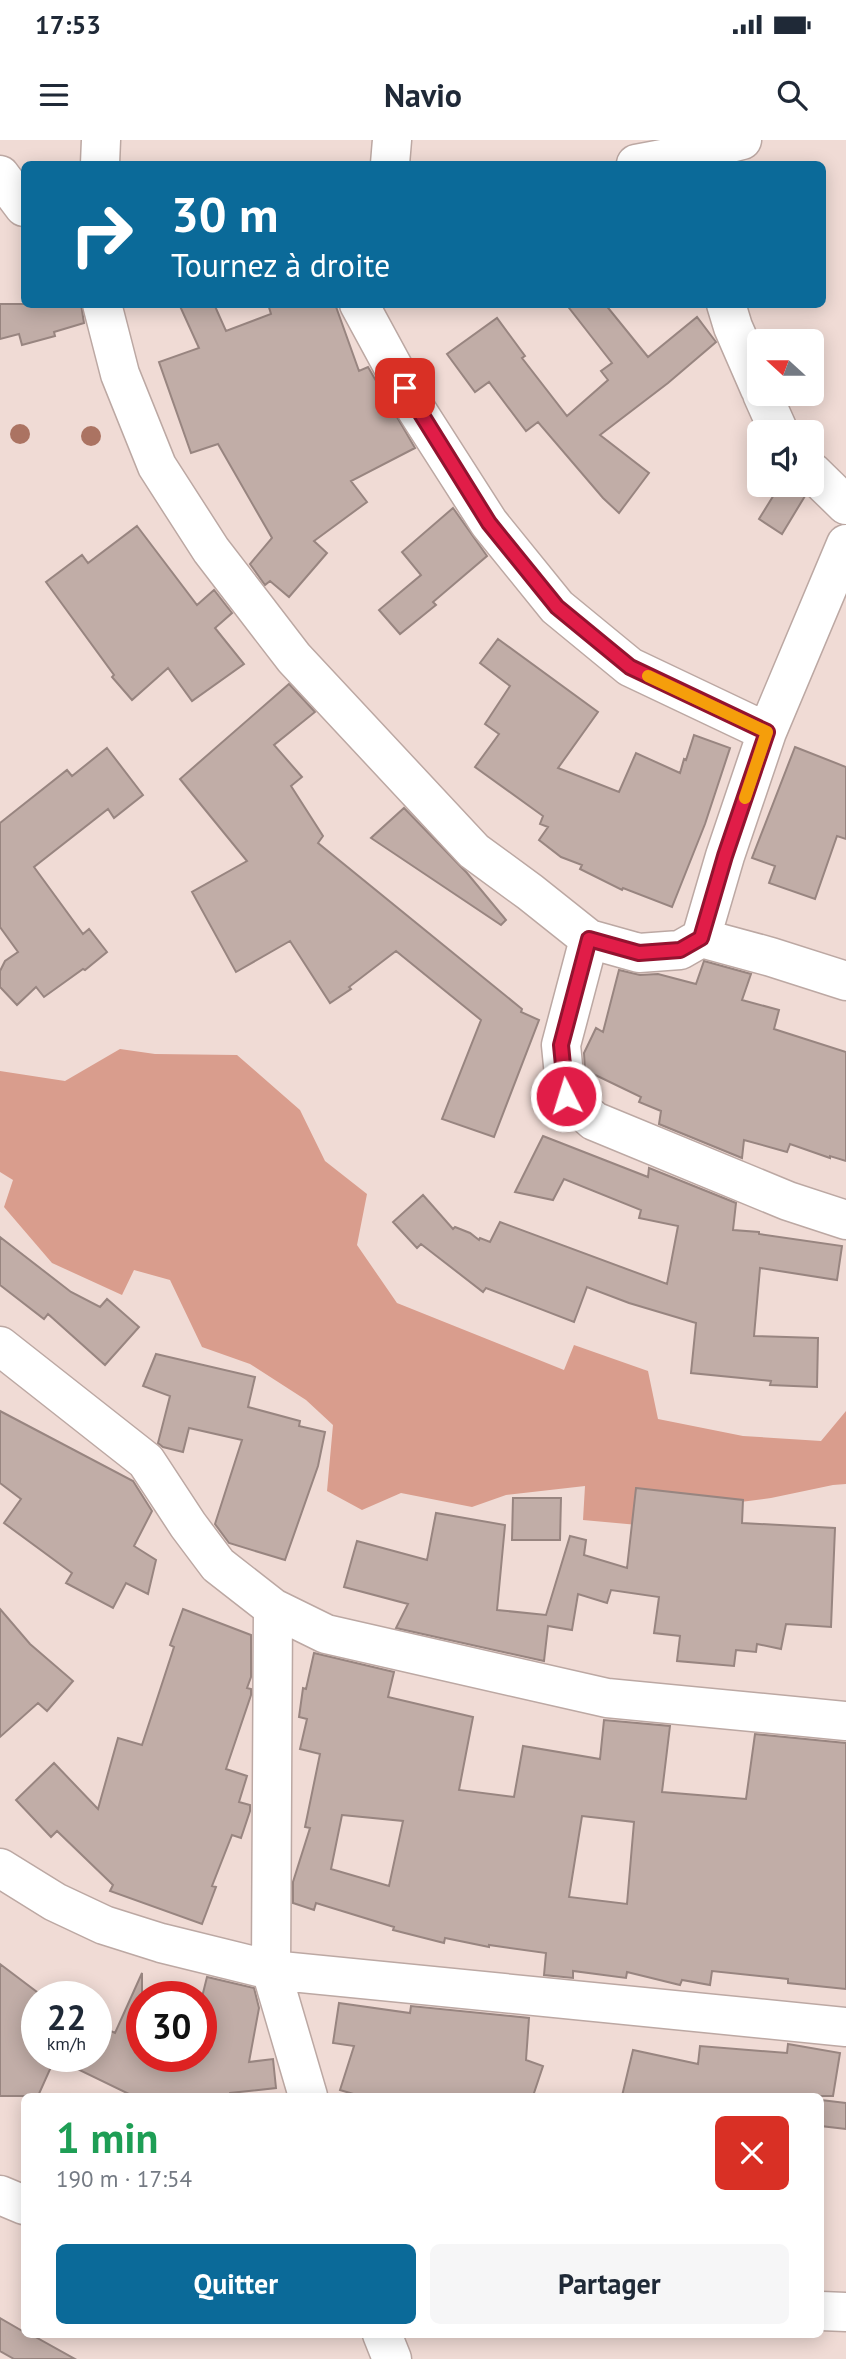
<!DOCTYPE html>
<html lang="fr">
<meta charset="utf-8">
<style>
body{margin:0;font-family:"PT Sans",sans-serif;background:#f6f6f7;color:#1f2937;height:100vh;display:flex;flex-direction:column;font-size:26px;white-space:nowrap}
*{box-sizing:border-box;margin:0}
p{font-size:23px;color:#747a83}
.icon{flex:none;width:38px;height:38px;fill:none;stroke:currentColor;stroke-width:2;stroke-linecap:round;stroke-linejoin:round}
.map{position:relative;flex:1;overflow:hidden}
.side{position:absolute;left:21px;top:1953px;width:803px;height:245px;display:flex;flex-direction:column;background:#fff;border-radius:10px;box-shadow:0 4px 18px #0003}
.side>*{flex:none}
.top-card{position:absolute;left:21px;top:21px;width:805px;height:147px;border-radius:10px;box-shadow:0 4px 18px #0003;background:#0b6a99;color:#fff;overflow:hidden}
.needle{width:46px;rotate:291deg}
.controls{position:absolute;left:747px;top:189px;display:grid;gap:14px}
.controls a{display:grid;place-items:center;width:77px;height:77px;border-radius:10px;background:#fff;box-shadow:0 4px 18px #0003;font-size:35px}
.speed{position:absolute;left:21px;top:1841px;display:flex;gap:14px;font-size:35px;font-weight:700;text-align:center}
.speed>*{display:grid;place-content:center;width:91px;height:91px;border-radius:50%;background:#fff;box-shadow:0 4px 18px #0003;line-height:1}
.speed small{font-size:18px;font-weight:400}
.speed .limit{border:10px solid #d22;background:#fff;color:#111}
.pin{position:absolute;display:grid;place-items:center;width:60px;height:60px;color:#fff;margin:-30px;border-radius:14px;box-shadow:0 4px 10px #0006}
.me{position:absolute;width:77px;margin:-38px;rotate:355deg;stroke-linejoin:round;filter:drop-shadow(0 0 5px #0008)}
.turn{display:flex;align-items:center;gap:24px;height:147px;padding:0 35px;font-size:32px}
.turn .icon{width:91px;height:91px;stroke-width:2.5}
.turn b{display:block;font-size:49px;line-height:60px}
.round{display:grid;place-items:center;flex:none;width:74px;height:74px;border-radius:10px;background:#f6f6f7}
.overview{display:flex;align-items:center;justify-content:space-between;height:119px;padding:0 35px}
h1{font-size:42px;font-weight:700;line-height:52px;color:#1e9e55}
.button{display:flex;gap:14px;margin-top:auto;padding:14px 35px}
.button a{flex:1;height:80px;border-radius:10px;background:#0b6a99;color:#fff;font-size:28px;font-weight:700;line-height:80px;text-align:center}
.button a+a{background:#f6f6f7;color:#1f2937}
.status{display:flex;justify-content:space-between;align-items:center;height:49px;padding:0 35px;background:#fff;direction:ltr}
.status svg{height:19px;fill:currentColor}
header{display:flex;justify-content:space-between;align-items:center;height:91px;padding:0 35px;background:#fff;font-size:32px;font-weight:700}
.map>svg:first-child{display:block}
.green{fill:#d99d8d}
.building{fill:#c1ada7;stroke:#988580;stroke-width:2;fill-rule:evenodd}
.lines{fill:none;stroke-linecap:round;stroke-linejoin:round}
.minor-casing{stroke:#bca8a3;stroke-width:41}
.minor{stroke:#fff;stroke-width:38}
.tree{fill:#ab7362}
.route-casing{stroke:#92132f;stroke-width:18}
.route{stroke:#e11d48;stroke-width:12}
.slow{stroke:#f59e0b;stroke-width:12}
</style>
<div class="status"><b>17:53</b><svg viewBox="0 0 49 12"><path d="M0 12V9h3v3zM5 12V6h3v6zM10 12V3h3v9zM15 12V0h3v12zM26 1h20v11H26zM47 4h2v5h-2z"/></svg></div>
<header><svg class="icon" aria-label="menu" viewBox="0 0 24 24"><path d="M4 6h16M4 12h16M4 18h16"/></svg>Navio<svg class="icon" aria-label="search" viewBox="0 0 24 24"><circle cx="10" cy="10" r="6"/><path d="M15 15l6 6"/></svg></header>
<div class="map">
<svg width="846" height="2219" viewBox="0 0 846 2219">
<rect width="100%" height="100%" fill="#f0dbd5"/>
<path class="green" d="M 120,909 L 155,914 L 237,915 L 300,970 L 325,1021 L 367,1054 L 357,1105 L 397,1163 L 564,1230 L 574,1205 L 648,1231 L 658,1279 L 743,1296 L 821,1301 L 846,1271 L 846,1344 L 833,1345 L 771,1358 L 709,1366 L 638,1385 L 583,1380 L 585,1346 L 506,1355 L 472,1367 L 401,1353 L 362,1370 L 327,1351 L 333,1285 L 306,1260 L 250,1224 L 202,1207 L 170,1140 L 134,1130 L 122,1155 L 52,1123 L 4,1067 L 13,1040 L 0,1032 L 0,931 L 65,941 Z"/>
<path class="building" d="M 0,164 L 81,164 L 84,183 L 54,192 L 55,196 L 22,205 L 19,194 L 0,199 Z
M 179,164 L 214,164 L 226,191 L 271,174 L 268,164 L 335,164 L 359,231 L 368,227 L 415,308 L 351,341 L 367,362 L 314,401 L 327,413 L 289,457 L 270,441 L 265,445 L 250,424 L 272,398 L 218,304 L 191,313 L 159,222 L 199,208 Z
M 566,164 L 605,164 L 648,217 L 697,177 L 716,202 L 668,243 L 600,295 L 649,333 L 619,373 L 603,358 L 538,282 L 526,291 L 489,242 L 475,252 L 447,214 L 497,178 L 525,216 L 522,218 L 567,276 L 608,240 L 601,231 L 612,223 Z
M 780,345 L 790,345 L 805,356 L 782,394 L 759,379 Z
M 453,368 L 487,416 L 433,462 L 436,465 L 400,494 L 379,470 L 421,435 L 402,412 Z
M 137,386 L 197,465 L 214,450 L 232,473 L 215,488 L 244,524 L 192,561 L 168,528 L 132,560 L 112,537 L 114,535 L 46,442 L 82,415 L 88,423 Z
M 498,499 L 598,572 L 558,628 L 619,652 L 636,613 L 680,633 L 684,619 L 686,620 L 694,595 L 730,608 L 705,684 L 672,767 L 623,748 L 622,750 L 580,729 L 582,725 L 561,717 L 539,700 L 548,687 L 540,684 L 543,676 L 475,627 L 499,594 L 485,584 L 510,546 L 480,523 Z
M 289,544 L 315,572 L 274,605 L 302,637 L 291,646 L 323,696 L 318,703 L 522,869 L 521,872 L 539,880 L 494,997 L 442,979 L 481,880 L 396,811 L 349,847 L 351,849 L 330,863 L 290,801 L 236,832 L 192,752 L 247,721 L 180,639 Z
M 795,607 L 846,627 L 846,699 L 837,696 L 815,759 L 769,743 L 775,726 L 752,718 Z
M 107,608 L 143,655 L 114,678 L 108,669 L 34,727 L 83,794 L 89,789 L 107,812 L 85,830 L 83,829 L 44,857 L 36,847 L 17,865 L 0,847 L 0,831 L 5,821 L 18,812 L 0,787 L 0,683 L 67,630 L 72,636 Z
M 404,668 L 467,733 L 506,780 L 501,785 L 371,698 Z
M 704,821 L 751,834 L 742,860 L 779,870 L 774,889 L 846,912 L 846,1021 L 830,1016 L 830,1018 L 790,1004 L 787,1012 L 744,1000 L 742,1018 L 659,984 L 661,971 L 639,962 L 641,957 L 585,930 L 584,913 L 596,888 L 603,892 L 619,830 L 640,835 L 658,834 L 696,844 Z
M 543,996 L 648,1037 L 649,1028 L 736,1063 L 733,1090 L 759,1092 L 759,1094 L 842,1106 L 837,1140 L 760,1128 L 754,1196 L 818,1198 L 817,1247 L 770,1245 L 771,1241 L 691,1233 L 696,1183 L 629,1163 L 587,1147 L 574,1182 L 486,1148 L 483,1152 L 421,1104 L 417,1108 L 393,1082 L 423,1055 L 453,1089 L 455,1087 L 470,1093 L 479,1100 L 480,1098 L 490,1102 L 500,1082 L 667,1144 L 678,1086 L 639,1078 L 641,1070 L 564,1039 L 553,1060 L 515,1052 Z
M 0,1097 L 71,1152 L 100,1167 L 107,1159 L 139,1187 L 105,1225 L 48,1174 L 44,1179 L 0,1145 Z
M 156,1214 L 255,1237 L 248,1267 L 300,1281 L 299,1286 L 325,1292 L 318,1326 L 285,1420 L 229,1403 L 215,1384 L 242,1300 L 189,1288 L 183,1312 L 163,1307 L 158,1303 L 170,1256 L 143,1246 Z
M 0,1271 L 133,1341 L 152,1371 L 134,1406 L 156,1420 L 148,1454 L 126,1443 L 113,1468 L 66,1443 L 72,1433 L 4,1383 L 21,1359 L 0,1343 Z
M 636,1348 L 743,1360 L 742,1383 L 835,1388 L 831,1487 L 786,1484 L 781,1509 L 757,1504 L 756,1512 L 736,1510 L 734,1526 L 677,1521 L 680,1496 L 654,1493 L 659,1457 L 611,1450 L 607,1463 L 578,1454 L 572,1490 L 548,1486 L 544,1521 L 396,1488 L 408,1464 L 344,1447 L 357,1401 L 427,1420 L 436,1373 L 505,1385 L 497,1470 L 546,1475 L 570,1396 L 586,1400 L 584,1415 L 627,1428 Z
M 513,1358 L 561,1358 L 560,1400 L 512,1400 Z
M 0,1469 L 30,1504 L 73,1541 L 47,1571 L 38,1563 L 0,1597 Z
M 183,1469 L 251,1495 L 251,1537 L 247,1548 L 251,1549 L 251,1555 L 226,1629 L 247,1636 L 239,1662 L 250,1665 L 250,1671 L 241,1698 L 232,1695 L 212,1746 L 216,1747 L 202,1784 L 110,1751 L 113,1745 L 57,1691 L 51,1697 L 16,1660 L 54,1623 L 98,1669 L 118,1598 L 142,1605 L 174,1507 L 170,1505 Z
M 314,1513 L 394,1532 L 388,1557 L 473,1577 L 459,1650 L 514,1657 L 523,1606 L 600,1619 L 604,1580 L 670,1586 L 662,1652 L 746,1659 L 755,1594 L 846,1603 L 846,1849 L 788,1843 L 788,1839 L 712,1831 L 710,1845 L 682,1840 L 680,1845 L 627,1832 L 626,1838 L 573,1831 L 573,1838 L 544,1835 L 546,1813 L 489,1805 L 489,1807 L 445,1798 L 444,1803 L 393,1790 L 394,1787 L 316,1763 L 314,1770 L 293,1763 L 293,1742 L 310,1688 L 305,1687 L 320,1614 L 300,1609 L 307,1579 L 299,1577 L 303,1548 L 306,1549 ZM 342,1675 L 403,1681 L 389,1746 L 331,1729 ZM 582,1676 L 634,1682 L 627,1764 L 569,1757 Z
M 0,1824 L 37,1852 L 37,1916 L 96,1916 L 96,1884 L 115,1893 L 142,1833 L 142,1916 L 201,1916 L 201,1861 L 207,1837 L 254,1848 L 259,1868 L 249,1922 L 273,1919 L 276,1948 L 230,1953 L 229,1956 L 133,1956 L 55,1918 L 38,1956 L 0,1956 Z
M 339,1863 L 410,1873 L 411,1866 L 529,1878 L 526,1920 L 543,1926 L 533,1956 L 360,1956 L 340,1950 L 354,1906 L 333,1903 Z
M 788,1904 L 840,1913 L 833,1956 L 622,1956 L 633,1910 L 698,1924 L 700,1906 L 787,1913 Z
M 821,1960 L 846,1963 L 846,1989 L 821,1986 Z
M 0,2178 L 24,2192 L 24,2194 L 30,2194 L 75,2219 L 14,2219 L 0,2211 Z"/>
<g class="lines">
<g class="minor-casing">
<path id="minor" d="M 100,24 L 101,0
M 390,24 L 392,0
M 636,24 L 683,15 L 742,0
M 0,35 L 24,67
M 102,164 L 120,234 L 157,326 L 211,410 L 294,518 L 474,711 L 530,752 L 589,799 L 639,813 L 680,810 L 701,798 L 771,817 L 846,841
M 359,164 L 416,269 L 489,383 L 557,467 L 630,527 L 767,592
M 726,164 L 733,187 L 760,249
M 762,254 L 779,292
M 812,332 L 846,365
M 701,798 L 725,716 L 767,592 L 846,404
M 589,799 L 561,905 L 566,956 L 594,981 L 788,1061 L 846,1080
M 0,1206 L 146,1321 L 188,1385 L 218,1425 L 273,1468 L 326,1494 L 607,1558 L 846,1581
M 273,1468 L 271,1830 L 308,1956
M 0,1728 L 55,1762 L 104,1785 L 161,1803 L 271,1830 L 846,1887
M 0,2055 L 24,2065
M 821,2171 L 846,2172
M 382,2194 L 392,2219"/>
</g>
<use href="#minor" class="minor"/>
</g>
<g class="tree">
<circle cx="20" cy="294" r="10"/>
<circle cx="91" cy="296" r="10"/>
</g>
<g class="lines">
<g class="route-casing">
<path id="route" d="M 405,248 L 489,383 L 557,467 L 630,527 L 767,592 L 725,716 L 701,798 L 680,810 L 639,813 L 589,799 L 561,905 L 566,956"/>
</g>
<use href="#route" class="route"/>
<path class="slow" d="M 648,536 L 767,592 L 745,658"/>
</g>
</svg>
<div class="controls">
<a><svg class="needle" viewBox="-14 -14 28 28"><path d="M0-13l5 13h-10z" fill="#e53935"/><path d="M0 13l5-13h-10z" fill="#747a83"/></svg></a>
<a><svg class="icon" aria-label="sound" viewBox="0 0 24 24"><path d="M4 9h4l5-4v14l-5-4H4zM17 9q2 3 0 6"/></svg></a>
</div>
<div class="speed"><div>22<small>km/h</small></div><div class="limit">30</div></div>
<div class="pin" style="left:405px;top:248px;background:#d93025"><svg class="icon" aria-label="arrive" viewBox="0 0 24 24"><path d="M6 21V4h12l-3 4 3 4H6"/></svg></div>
<svg class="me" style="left:566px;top:956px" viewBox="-20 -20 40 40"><circle r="17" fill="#e11d48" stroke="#fff" stroke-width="3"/><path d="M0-11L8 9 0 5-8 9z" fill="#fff"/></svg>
<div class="top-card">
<div class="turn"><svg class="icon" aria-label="right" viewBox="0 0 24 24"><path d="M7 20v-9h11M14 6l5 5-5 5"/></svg><div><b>30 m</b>Tournez à droite</div></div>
</div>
<section class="side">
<div class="overview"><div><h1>1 min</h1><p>190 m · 17:54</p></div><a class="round" style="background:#d93025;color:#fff"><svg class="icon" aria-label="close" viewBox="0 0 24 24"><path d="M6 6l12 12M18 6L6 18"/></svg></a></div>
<div class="button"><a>Quitter</a><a>Partager</a></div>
</section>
</div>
